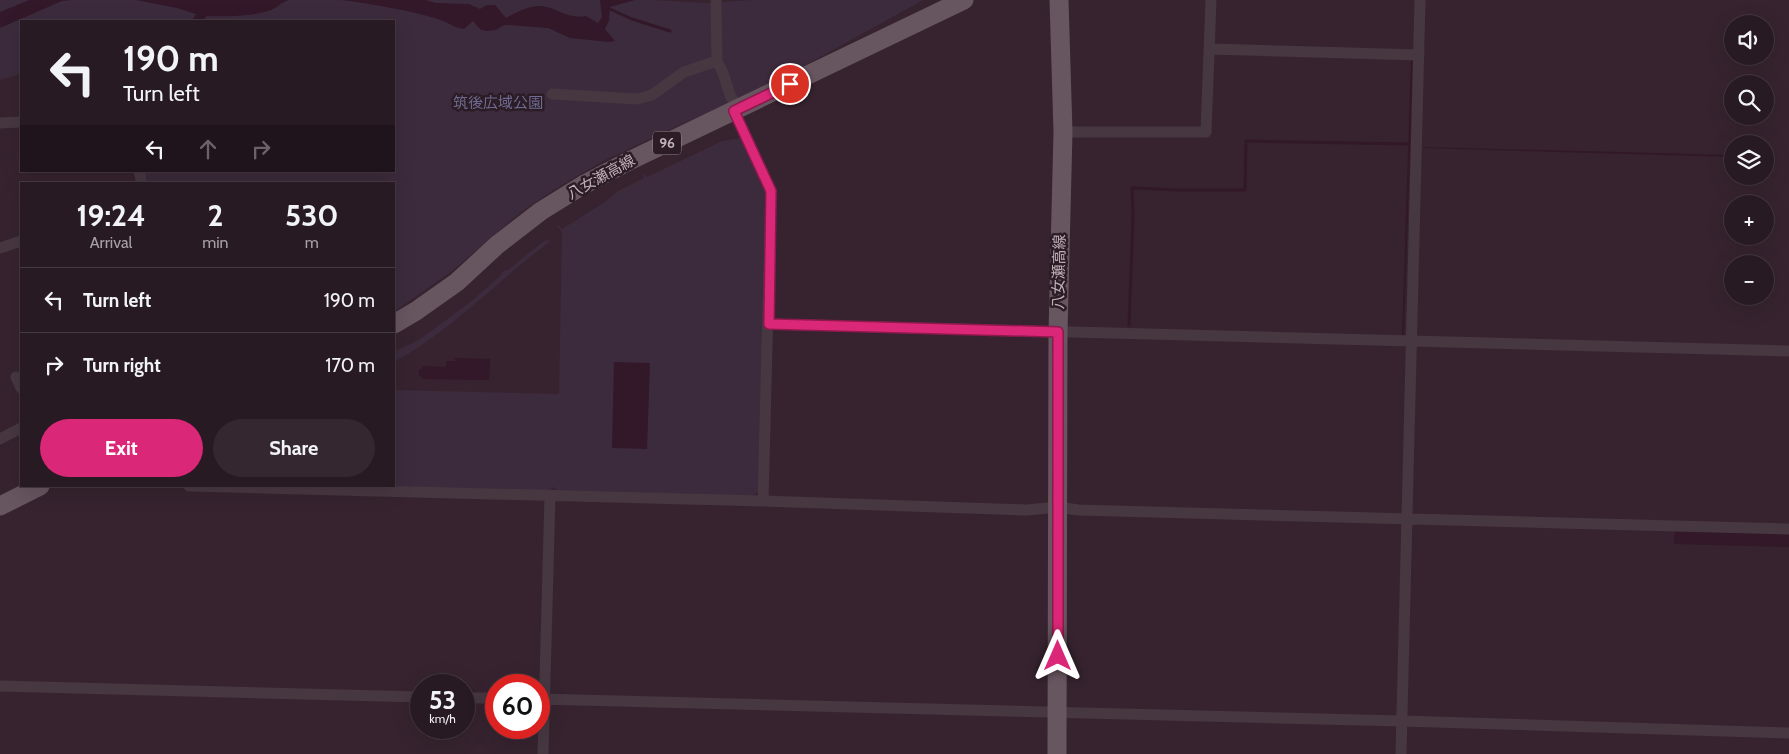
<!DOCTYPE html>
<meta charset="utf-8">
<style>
body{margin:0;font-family:Cabin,"Noto Sans JP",sans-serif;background:#342730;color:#f1f3f6;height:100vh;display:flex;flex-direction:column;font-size:19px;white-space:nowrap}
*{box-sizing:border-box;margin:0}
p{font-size:16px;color:#a5a1a6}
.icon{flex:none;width:28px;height:28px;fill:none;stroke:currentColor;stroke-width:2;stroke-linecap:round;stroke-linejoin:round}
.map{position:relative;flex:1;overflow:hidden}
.details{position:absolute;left:20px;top:182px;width:375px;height:305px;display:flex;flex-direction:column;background:#281a23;border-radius:0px;box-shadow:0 5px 20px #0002,0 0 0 1px #443841}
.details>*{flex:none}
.hud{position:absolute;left:20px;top:20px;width:375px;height:152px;border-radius:0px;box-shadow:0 5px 20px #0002,0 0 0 1px #443841;background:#281a23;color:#f1f3f6;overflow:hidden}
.buttons{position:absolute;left:1724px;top:15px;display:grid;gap:10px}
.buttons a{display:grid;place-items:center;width:50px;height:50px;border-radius:50%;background:#281a23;box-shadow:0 5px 20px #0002,0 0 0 1px #443841;font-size:25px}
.speed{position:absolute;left:410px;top:674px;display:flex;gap:10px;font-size:25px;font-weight:700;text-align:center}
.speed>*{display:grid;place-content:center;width:65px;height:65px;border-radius:50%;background:#281a23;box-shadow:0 5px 20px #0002,0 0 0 1px #443841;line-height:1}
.speed small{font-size:12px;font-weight:400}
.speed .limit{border:8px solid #d22;background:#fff;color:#111}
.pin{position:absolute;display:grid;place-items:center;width:42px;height:42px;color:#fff;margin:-21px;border:2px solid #fff;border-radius:50%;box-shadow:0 1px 5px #0007}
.me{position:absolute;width:55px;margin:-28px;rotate:0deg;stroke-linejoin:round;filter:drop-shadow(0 0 4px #0008)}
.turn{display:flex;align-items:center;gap:18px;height:105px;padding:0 20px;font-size:22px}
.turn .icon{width:65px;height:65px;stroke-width:2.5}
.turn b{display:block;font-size:35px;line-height:42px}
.lanes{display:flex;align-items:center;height:48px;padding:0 20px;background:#0003;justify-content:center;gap:25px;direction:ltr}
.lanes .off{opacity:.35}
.eta{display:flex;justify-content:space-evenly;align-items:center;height:85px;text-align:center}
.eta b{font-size:30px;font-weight:700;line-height:35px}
.action{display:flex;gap:10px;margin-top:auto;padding:10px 20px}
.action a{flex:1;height:58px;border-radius:30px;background:#db2777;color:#fff;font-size:20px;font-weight:700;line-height:58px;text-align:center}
.action a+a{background:#342730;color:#f1f3f6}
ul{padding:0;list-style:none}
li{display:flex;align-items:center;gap:15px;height:65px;padding:0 20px;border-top:1px solid #443841}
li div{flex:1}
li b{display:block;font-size:19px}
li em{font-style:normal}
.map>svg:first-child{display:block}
.green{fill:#3c2b3c}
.water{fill:#321828}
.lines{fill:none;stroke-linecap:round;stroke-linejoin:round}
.stream{stroke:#321828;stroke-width:3}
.street{stroke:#473741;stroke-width:11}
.primary{stroke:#675560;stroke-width:19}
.route-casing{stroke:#8e194d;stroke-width:12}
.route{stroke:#db2777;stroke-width:9}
.labels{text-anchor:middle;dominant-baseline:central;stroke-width:5;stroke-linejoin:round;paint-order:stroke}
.shield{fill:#2c1c25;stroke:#96848f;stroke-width:1}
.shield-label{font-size:14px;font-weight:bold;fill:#c3b1bc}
.park-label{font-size:15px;fill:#6d6b91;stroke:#2c1c25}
.street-label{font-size:15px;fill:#c3b1bc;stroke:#2c1c25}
</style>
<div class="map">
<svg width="1789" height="754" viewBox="0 0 1789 754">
<rect width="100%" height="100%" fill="#36232f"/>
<path class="green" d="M 0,0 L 650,0 L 706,3 L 752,0 L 923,0 L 755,93 L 682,124 L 601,162 L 552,191 L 521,212 L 452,271 L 394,312 L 394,184 L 148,184 L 144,171 L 394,171 L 394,21 L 21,21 L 21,74 L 0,80 Z
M 741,138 L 766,194 L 759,490 L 753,496 L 556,490 L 554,487 L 546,491 L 394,486 L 394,390 L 559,394 L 562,232 L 557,226 L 558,225 L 562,229 L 605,202 L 618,191 L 644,178 L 642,172 L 647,177 L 722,141 Z
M 548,240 L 550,241 L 548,243 C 496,282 451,331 394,362 L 395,351 L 419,340 L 473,300 L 501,275 L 503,271 L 508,270 L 544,241 Z"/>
<path class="water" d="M 29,0 L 71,0 L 62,1 L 0,28 L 0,12 Z
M 136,0 L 289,0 C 282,2 278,7 271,10 C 255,16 225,17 207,16 L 201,21 L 192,21 L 196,14 L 177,8 Z
M 341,0 L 425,0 L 436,3 L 469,4 L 480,9 L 487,5 L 495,5 L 506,18 C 517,12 528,6 540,6 C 557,7 568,20 586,16 L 598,23 L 602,17 L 600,0 L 635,0 L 610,7 L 609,21 L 605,29 L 615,41 L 609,42 L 570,38 L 548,28 L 508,25 L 504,25 L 496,30 L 487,31 L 481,30 L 473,21 L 464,29 C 454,28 448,22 438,19 C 407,10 374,4 341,0 Z
M 1411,60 L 1413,61 L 1404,335 L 1402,335 Z
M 1423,147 L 1732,155 L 1732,157 L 1423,148 Z
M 455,358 L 490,359 L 489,380 L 422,379 L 421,376 L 419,376 L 419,369 L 422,369 L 422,366 L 446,367 L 446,361 L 455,361 Z
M 614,362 L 650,363 L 647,449 L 612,448 Z
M 1675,531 L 1789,534 L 1789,547 L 1674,544 Z"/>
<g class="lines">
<path class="stream" d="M 610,9 L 632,19 L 670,31
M 1129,325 L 1133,214 L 1132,188 L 1180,190 L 1245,190 L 1246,141 L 1408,144"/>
<path class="street" d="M 716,0 L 717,61 L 723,73 L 730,95 L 738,109
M 1209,49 L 1419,55
M 552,94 L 637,99 L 652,95 L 684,72 L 717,61
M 734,111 L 771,191 L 763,501
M 0,123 L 21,122
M 1063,132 L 1206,132 L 1211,0
M 139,171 L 142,184
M 0,248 L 21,241
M 769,324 L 1789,351
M 16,377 L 21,388
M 0,439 L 21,428
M 189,486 L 763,501 L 1027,510 L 1058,507 L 1078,510 L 1789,529
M 0,686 L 421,697
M 464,698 L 496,698
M 539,699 L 1402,721 L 1789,733
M 543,754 L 550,495
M 1401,754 L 1420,0"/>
<path class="primary" d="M 394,324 L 416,311 L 457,282 L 497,245 L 541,211 L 583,185 L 629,161 L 964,0
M 0,506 L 40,486
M 1057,754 L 1058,332 L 1063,132 L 1059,0"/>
</g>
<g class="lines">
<g class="route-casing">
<path id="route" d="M 790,84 L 734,111 L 771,191 L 769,324 L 1058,332 L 1058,656"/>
</g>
<use href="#route" class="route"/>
</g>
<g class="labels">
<rect class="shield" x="653" y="131.5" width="28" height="23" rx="4"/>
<g class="shield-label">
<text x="667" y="143">96</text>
</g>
<g class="park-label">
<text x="498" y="103">筑後広域公園</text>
</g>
<g class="street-label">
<text transform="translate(601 177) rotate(-29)">八女瀬高線</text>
<text transform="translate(1059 272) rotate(-89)">八女瀬高線</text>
</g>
</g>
</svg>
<div class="buttons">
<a><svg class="icon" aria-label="sound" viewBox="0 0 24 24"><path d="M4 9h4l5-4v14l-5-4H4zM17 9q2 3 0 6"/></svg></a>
<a><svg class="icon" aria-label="search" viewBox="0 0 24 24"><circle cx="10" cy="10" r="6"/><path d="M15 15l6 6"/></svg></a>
<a><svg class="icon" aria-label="layers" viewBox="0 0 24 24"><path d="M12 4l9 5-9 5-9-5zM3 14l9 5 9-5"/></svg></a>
<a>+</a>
<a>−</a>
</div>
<div class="speed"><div>53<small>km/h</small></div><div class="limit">60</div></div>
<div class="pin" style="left:790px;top:84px;background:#d93025"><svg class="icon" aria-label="arrive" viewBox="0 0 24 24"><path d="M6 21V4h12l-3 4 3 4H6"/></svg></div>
<svg class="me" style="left:1058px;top:656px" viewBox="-20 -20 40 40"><path d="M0-17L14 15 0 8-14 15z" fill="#db2777" stroke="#fff" stroke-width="4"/></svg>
<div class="hud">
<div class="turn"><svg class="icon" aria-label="left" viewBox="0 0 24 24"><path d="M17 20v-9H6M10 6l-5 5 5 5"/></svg><div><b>190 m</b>Turn left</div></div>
<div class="lanes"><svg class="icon" aria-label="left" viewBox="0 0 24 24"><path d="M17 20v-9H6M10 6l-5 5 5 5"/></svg><svg class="icon off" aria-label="ahead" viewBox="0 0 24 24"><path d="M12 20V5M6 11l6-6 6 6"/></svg><svg class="icon off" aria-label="right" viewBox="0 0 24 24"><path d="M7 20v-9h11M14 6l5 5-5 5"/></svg></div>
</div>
<section class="details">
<div class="eta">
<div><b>19:24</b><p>Arrival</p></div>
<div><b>2</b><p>min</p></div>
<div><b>530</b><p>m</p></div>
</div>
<ul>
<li><svg class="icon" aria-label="left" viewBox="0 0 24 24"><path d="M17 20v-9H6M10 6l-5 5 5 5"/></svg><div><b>Turn left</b></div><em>190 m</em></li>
<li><svg class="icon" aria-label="right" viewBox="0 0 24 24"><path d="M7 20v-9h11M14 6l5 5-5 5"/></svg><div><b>Turn right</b></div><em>170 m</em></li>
</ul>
<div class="action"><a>Exit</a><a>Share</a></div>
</section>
</div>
